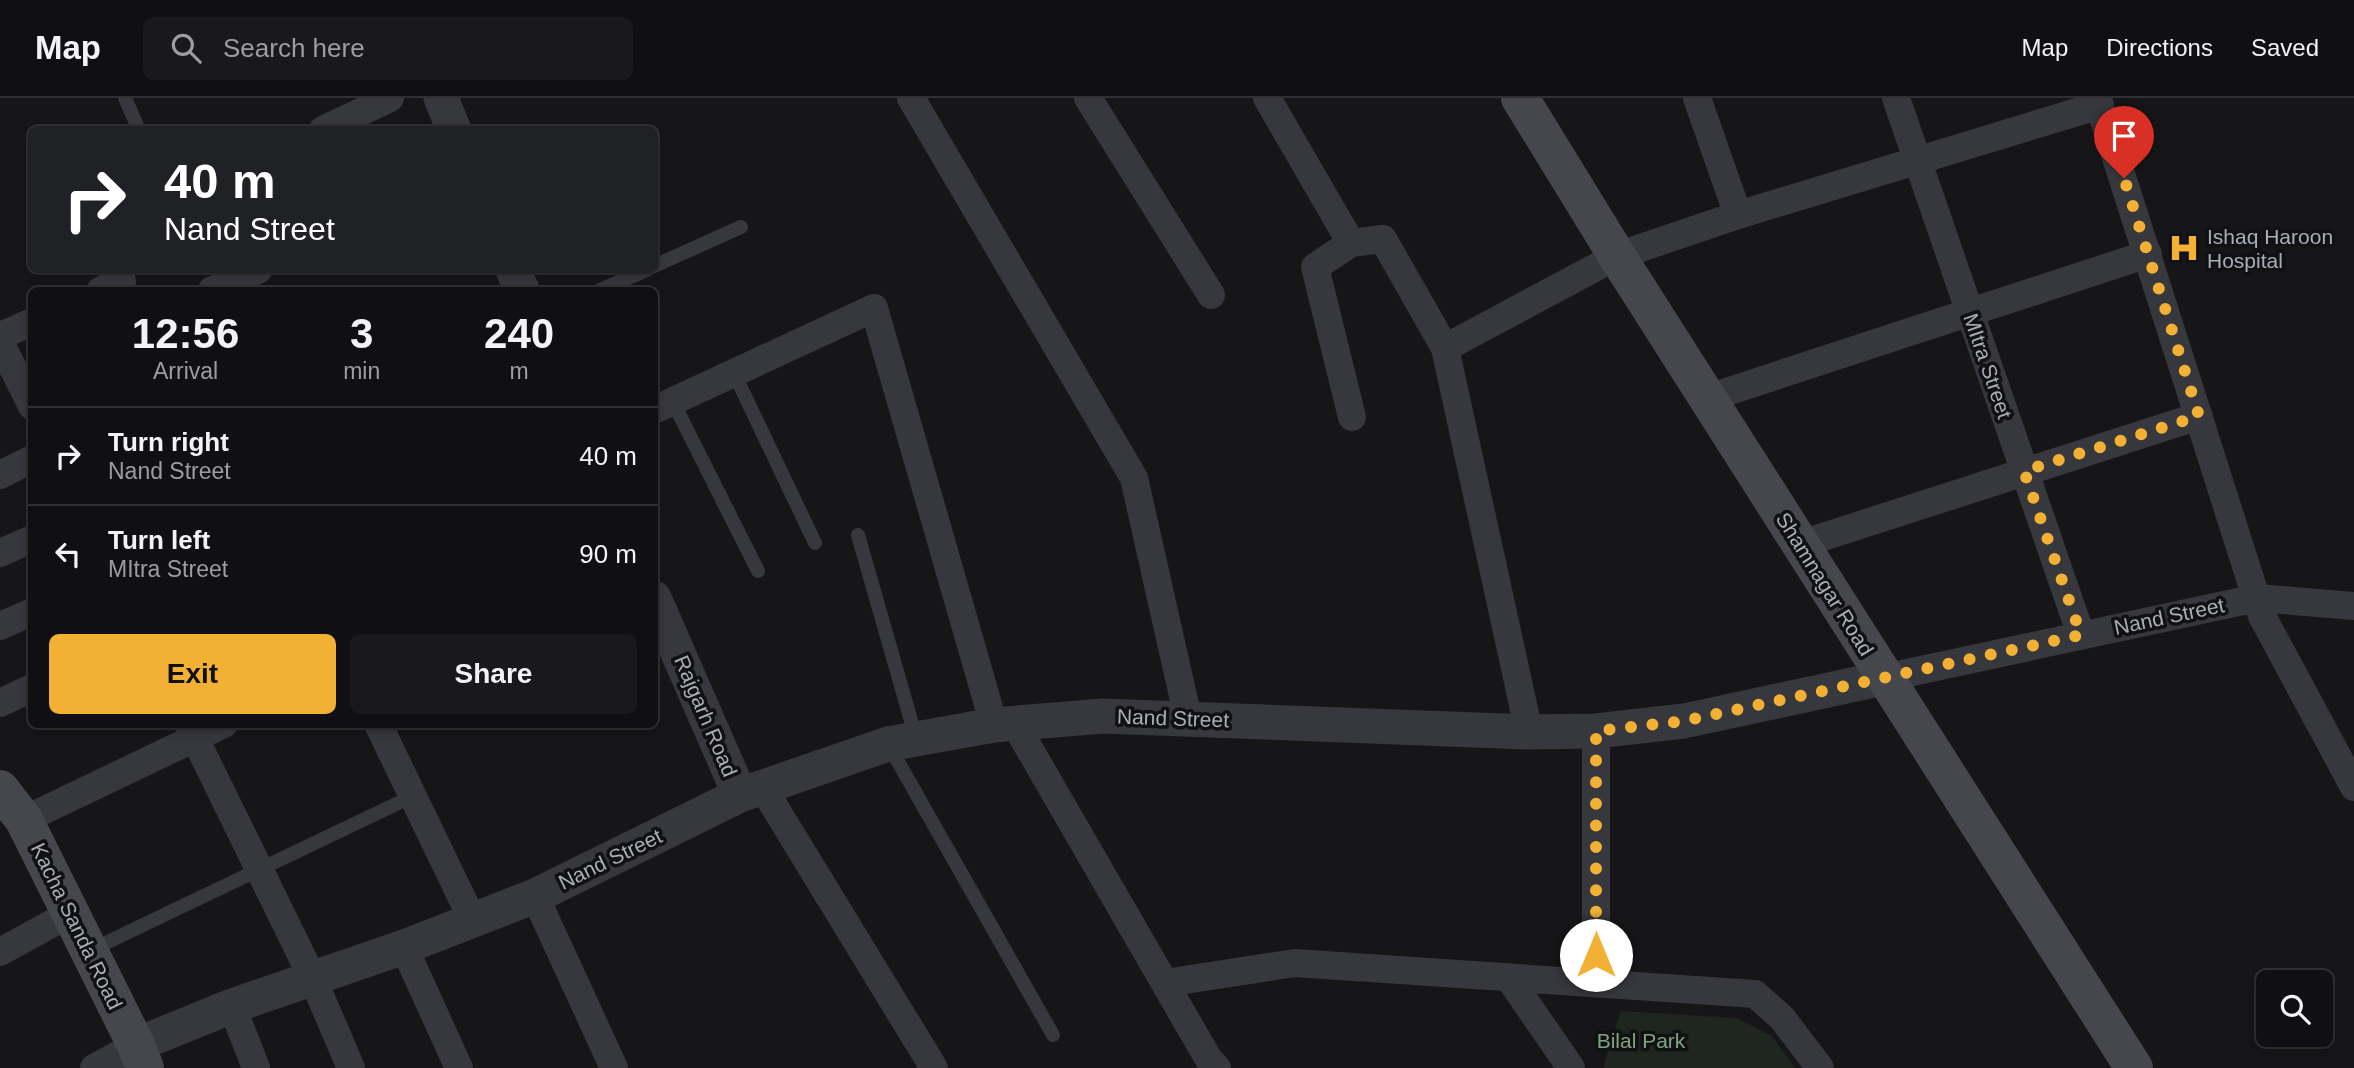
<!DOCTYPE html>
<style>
body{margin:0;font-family:Helvetica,sans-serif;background:#19191b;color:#f1f3f6;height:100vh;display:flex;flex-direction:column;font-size:26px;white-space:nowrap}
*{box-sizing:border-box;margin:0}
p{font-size:23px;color:#9c9d9f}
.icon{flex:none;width:38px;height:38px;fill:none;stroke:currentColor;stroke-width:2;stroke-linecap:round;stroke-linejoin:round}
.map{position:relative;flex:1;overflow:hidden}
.details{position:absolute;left:28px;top:189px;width:630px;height:441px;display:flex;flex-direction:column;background:#101012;border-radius:10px;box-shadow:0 4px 10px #0003,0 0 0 2px #303032}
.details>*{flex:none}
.top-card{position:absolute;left:28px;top:28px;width:630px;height:147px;border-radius:10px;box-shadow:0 4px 10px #0003,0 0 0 2px #303032;background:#202124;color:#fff;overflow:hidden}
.tools{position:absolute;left:2256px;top:872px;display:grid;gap:14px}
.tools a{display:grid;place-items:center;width:77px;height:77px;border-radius:10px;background:#101012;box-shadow:0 4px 10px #0003,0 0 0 2px #303032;font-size:35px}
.pin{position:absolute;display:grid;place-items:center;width:60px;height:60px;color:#fff;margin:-72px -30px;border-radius:50% 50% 50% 0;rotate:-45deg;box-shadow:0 0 7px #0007}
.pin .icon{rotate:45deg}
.me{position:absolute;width:77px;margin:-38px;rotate:0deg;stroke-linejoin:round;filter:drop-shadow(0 0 5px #0008)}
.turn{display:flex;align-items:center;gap:24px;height:147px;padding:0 21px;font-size:32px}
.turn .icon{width:91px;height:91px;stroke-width:2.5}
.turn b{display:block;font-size:49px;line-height:60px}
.eta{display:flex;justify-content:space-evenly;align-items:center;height:119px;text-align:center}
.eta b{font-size:42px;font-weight:800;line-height:49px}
.cta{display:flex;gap:14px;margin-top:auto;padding:14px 21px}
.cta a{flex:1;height:80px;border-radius:10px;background:#f2b134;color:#111;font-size:28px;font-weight:800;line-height:80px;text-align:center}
.cta a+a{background:#19191b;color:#f1f3f6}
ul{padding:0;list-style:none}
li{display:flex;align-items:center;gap:21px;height:98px;padding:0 21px;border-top:2px solid #303032}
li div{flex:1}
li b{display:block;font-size:26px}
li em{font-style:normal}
header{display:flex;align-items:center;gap:42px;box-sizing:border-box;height:98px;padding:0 35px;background:#101012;border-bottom:2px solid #303032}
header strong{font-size:33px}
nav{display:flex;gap:38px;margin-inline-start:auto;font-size:24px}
.search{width:490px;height:63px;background:#19191b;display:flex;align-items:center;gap:18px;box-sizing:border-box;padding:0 24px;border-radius:10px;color:#9c9d9f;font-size:26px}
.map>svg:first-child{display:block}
.green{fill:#1e261f}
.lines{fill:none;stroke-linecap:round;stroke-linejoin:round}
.service{stroke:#37383d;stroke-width:14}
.minor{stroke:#37383d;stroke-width:28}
.tertiary{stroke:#37383d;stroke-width:35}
.secondary{stroke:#45474d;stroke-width:38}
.route{stroke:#f2b134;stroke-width:12;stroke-dasharray:0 21.6}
.labels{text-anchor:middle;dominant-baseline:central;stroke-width:7;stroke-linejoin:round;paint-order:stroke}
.poi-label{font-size:21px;fill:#a8adb8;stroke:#111113;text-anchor:start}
.street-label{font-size:21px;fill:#a8adb8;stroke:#111113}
.park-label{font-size:21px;fill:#7fa381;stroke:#111113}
</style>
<header>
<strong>Map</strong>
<div class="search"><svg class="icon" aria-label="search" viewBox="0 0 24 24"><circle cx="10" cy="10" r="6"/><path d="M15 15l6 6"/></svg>Search here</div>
<nav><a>Map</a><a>Directions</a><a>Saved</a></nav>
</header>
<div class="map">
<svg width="2354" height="970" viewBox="0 0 2354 970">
<rect width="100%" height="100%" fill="#161618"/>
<path class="green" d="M 1621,913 L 1737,920 L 1772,938 L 1795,970 L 1603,970 Z"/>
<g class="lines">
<path class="service" d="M 125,0 L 139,32
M 654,168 L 741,129
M 600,192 L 647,172
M 734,275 L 815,445
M 673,304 L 758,473
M 858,437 L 916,640
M 888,646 L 1053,937
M 91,852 L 413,698"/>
<path class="minor" d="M 911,0 L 1134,380 L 1188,620
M 1088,0 L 1211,197
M 1267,0 L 1351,145 L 1315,169 L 1352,319
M 1697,0 L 1738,117
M 1896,0 L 2081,537
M 2097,0 L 2262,518 L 2354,689
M 323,32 L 390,0
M 1351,145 L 1383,141 L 1445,250 L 1529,634
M 101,192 L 122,183
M 212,192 L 258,172
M 0,238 L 32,224
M 0,244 L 32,308
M 1445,250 L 1617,158 L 1738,117 L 2100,7
M 1708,300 L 2148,156
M 654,312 L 874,210 L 994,627
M 0,377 L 32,361
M 1801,446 L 2199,318
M 0,455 L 32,441
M 0,528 L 32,514
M 1884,580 L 2257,500 L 2354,508
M 0,605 L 32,590
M 188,626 L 313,881 L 351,970
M 378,626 L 473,823
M 1015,626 L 1208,960 L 1217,970
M 1596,633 L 1596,885
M 763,690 L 934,970
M 24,722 L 224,626
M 535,798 L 614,970
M 404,849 L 459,970
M 0,854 L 71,815
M 1509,880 L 1571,970
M 1165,885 L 1295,865 L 1755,896 L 1782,920 L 1820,970
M 232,908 L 256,970
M 94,970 L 136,947"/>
<path class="tertiary" d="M 441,0 L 454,32
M 513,172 L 522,192
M 654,500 L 740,697
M 136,947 L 232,908 L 404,849 L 535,798 L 740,697 L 888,646 L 994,627 L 1103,618 L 1529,634 L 1596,633 L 1684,623 L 1884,580"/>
<path class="secondary" d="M 1520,0 L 1617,158 L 2134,970
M 0,691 L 24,722 L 136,947 L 145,970"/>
</g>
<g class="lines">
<path class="route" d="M 1596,857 L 1596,633 L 1684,623 L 2081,537 L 2024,373 L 2199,318 L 2124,80"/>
</g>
<defs>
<g id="hospital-bare" transform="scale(2.415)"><path d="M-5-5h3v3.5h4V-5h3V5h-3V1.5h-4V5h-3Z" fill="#f2b134" stroke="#111113" stroke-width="2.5" paint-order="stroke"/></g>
</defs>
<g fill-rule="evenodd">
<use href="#hospital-bare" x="2184" y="150"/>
</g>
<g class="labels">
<g class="poi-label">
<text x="2207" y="138">Ishaq Haroon<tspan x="2207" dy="24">Hospital</tspan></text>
</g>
<g class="street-label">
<text transform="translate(1988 268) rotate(71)">MItra Street</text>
<text transform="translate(1825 486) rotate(58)">Shamnagar Road</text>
<text transform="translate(2169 518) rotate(-12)">Nand Street</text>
<text transform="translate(706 618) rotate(67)">Rajgarh Road</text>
<text transform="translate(1173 620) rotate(2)">Nand Street</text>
<text transform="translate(610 761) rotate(-26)">Nand Street</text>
<text transform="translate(77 828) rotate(64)">Kacha Sanda Road</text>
</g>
<g class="park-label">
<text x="1641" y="942">Bilal Park</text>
</g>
</g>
</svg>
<div class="tools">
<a><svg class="icon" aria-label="search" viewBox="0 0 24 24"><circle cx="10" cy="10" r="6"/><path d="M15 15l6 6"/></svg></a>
</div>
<div class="pin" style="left:2124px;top:80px;background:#d93025"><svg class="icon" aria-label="arrive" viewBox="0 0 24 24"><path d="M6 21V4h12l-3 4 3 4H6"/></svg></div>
<svg class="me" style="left:1596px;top:857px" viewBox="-20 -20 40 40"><circle r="19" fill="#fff"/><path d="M0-13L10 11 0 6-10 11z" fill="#f2b134"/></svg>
<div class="top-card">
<div class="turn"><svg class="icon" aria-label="right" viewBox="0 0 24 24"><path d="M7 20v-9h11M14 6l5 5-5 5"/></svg><div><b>40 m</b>Nand Street</div></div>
</div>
<section class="details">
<div class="eta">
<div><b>12:56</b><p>Arrival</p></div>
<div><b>3</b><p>min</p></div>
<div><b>240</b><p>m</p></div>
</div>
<ul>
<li><svg class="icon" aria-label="right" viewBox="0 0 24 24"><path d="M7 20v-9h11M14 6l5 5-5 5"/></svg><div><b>Turn right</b><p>Nand Street</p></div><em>40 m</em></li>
<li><svg class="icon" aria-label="left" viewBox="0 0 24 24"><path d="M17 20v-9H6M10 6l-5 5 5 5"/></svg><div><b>Turn left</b><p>MItra Street</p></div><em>90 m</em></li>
</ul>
<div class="cta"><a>Exit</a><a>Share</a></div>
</section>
</div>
